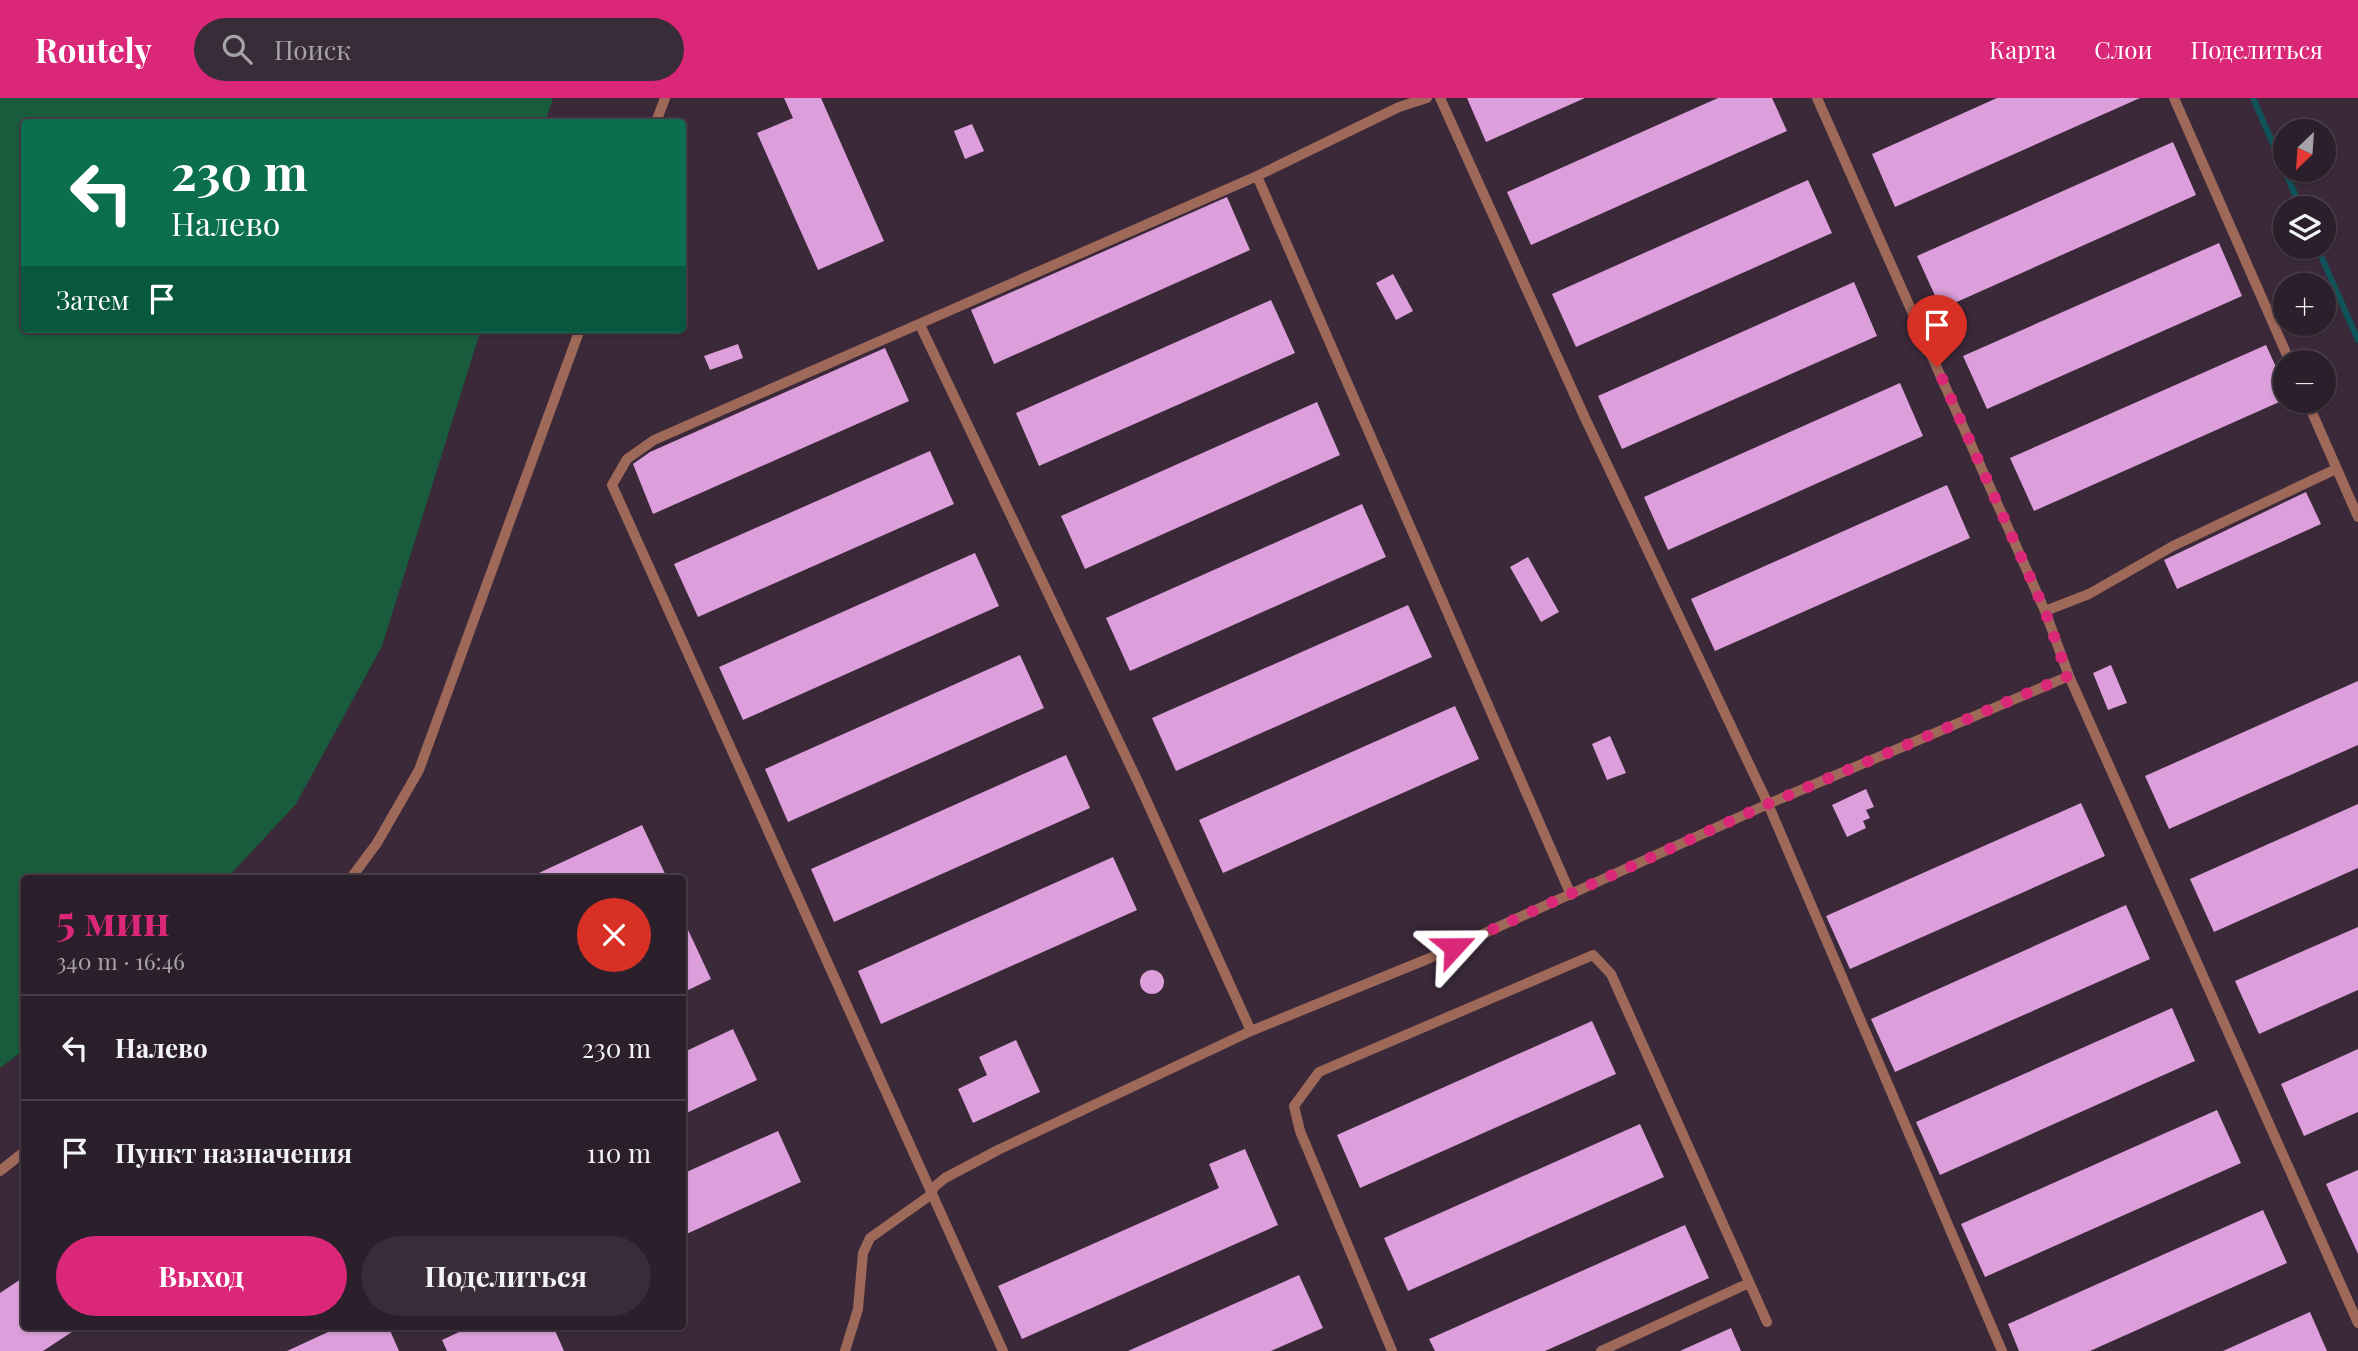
<!DOCTYPE html>
<html lang="ru">
<meta charset="utf-8">
<style>
body{margin:0;font-family:"Playfair Display",serif;background:#382c38;color:#f1f3f6;height:100vh;display:flex;flex-direction:column;font-size:26px;white-space:nowrap}
*{box-sizing:border-box;margin:0}
p{font-size:23px;color:#a6a2a9}
.icon{flex:none;width:38px;height:38px;fill:none;stroke:currentColor;stroke-width:2;stroke-linecap:round;stroke-linejoin:round}
.map{position:relative;flex:1;overflow:hidden}
.sheet{position:absolute;left:21px;top:777px;width:665px;height:455px;display:flex;flex-direction:column;background:#2c1f2c;border-radius:7px;box-shadow:0 2px 5px #0004,0 0 0 2px #483d48}
.sheet>*{flex:none}
.banner{position:absolute;left:21px;top:21px;width:665px;height:214px;border-radius:7px;box-shadow:0 2px 5px #0004,0 0 0 2px #483d48;background:#0b6e4f;color:#fff;overflow:hidden}
.needle{width:46px;rotate:205deg}
.controls{position:absolute;left:2273px;top:21px;display:grid;gap:14px}
.controls a{display:grid;place-items:center;width:63px;height:63px;border-radius:50%;background:#2c1f2c;box-shadow:0 2px 5px #0004,0 0 0 2px #483d48;font-size:35px}
.pin{position:absolute;display:grid;place-items:center;width:60px;height:60px;color:#fff;margin:-72px -30px;border-radius:50% 50% 50% 0;rotate:-45deg;box-shadow:0 0 7px #0007}
.pin .icon{rotate:45deg}
.me{position:absolute;width:77px;margin:-38px;rotate:66deg;stroke-linejoin:round;filter:drop-shadow(0 0 5px #0008)}
.turn{display:flex;align-items:center;gap:24px;height:147px;padding:0 35px;font-size:32px}
.turn .icon{width:91px;height:91px;stroke-width:2.5}
.turn b{display:block;font-size:49px;line-height:60px}
.then{display:flex;align-items:center;height:66px;padding:0 35px;background:#0003;gap:14px;font-size:26px}
.round{display:grid;place-items:center;flex:none;width:74px;height:74px;border-radius:37px;background:#382c38}
.head{display:flex;align-items:center;justify-content:space-between;height:119px;padding:0 35px}
h1{font-size:42px;font-weight:700;line-height:52px;color:#db2777}
.action{display:flex;gap:14px;margin-top:auto;padding:14px 35px}
.action a{flex:1;height:80px;border-radius:42px;background:#db2777;color:#fff;font-size:28px;font-weight:700;line-height:80px;text-align:center}
.action a+a{background:#382c38;color:#f1f3f6}
ul{padding:0;list-style:none}
li{display:flex;align-items:center;gap:21px;height:105px;padding:0 35px;border-top:2px solid #483d48}
li div{flex:1}
li b{display:block;font-size:26px}
li em{font-style:normal}
header{display:flex;align-items:center;gap:42px;box-sizing:border-box;height:98px;padding:0 35px;background:#db2777;color:#fff}
header strong{font-size:33px}
nav{display:flex;gap:38px;margin-inline-start:auto;font-size:24px}
.search{width:490px;height:63px;background:#382c38;display:flex;align-items:center;gap:18px;box-sizing:border-box;padding:0 24px;border-radius:38px;color:#a6a2a9;font-size:26px}
.map>svg:first-child{display:block}
.green{fill:#195c3d}
.lines{fill:none;stroke-linecap:round;stroke-linejoin:round}
.stream{stroke:#10545b;stroke-width:6}
.building{fill:#dc9fdb}
.lane{stroke:#9f6959;stroke-width:10}
.route{stroke:#db2777;stroke-width:12;stroke-dasharray:0 21.6}
</style>
<header>
<strong>Routely</strong>
<div class="search"><svg class="icon" aria-label="search" viewBox="0 0 24 24"><circle cx="10" cy="10" r="6"/><path d="M15 15l6 6"/></svg>Поиск</div>
<nav><a>Карта</a><a>Слои</a><a>Поделиться</a></nav>
</header>
<div class="map">
<svg width="2358" height="1253" viewBox="0 0 2358 1253">
<rect width="100%" height="100%" fill="#3b293a"/>
<path class="green" d="M 0,0 L 553,0 L 545,24 L 24,24 L 24,231 L 481,231 L 382,548 L 296,706 L 227,780 L 24,780 L 24,952 L 0,970 Z"/>
<g class="lines">
<path class="stream" d="M 2253,0 L 2301,110
M 2317,149 L 2358,242"/>
</g>
<path class="building" d="M 784,0 L 821,0 L 884,143 L 818,172 L 757,35 L 793,20 Z
M 1467,0 L 1585,0 L 1486,44 Z
M 1718,0 L 1772,0 L 1787,33 L 1531,147 L 1507,94 Z
M 1997,0 L 2140,0 L 1895,109 L 1872,56 Z
M 972,26 L 984,53 L 965,61 L 954,33 Z
M 2173,44 L 2196,97 L 1941,211 L 1917,158 Z
M 1808,82 L 1832,135 L 1576,249 L 1552,196 Z
M 1227,99 L 1250,152 L 994,266 L 971,212 Z
M 2219,145 L 2242,198 L 1987,311 L 1963,258 Z
M 1393,176 L 1413,213 L 1396,222 L 1376,185 Z
M 1854,184 L 1877,238 L 1622,351 L 1598,298 Z
M 1271,202 L 1295,255 L 1039,368 L 1016,315 Z
M 738,246 L 743,260 L 710,272 L 704,258 Z
M 2266,247 L 2286,291 L 2286,301 L 2034,413 L 2010,360 Z
M 885,250 L 909,303 L 653,416 L 633,366 L 650,354 Z
M 1900,285 L 1923,338 L 1668,452 L 1644,399 Z
M 1317,304 L 1340,357 L 1085,471 L 1061,418 Z
M 930,353 L 954,406 L 698,519 L 674,466 Z
M 1947,387 L 1970,440 L 1715,553 L 1691,501 Z
M 2306,394 L 2321,426 L 2177,491 L 2164,462 Z
M 1362,406 L 1386,459 L 1130,573 L 1106,520 Z
M 975,455 L 999,508 L 743,622 L 719,569 Z
M 1528,459 L 1559,514 L 1541,524 L 1510,469 Z
M 1408,507 L 1432,559 L 1176,673 L 1152,620 Z
M 1020,557 L 1044,610 L 788,724 L 765,671 Z
M 2111,567 L 2127,605 L 2108,612 L 2093,575 Z
M 2358,583 L 2358,647 L 2169,731 L 2145,678 Z
M 1455,608 L 1479,661 L 1223,775 L 1199,722 Z
M 1610,638 L 1626,675 L 1607,682 L 1592,646 Z
M 1066,657 L 1090,710 L 834,824 L 811,771 Z
M 1866,691 L 1874,709 L 1866,712 L 1870,720 L 1863,723 L 1866,730 L 1847,739 L 1832,707 Z
M 2081,705 L 2105,758 L 1850,871 L 1826,818 Z
M 2358,706 L 2358,770 L 2214,834 L 2190,781 Z
M 642,727 L 667,780 L 528,780 Z
M 1113,759 L 1137,812 L 881,926 L 858,873 Z
M 2126,807 L 2150,861 L 1895,974 L 1871,921 Z
M 682,819 L 711,881 L 682,895 Z
M 2358,829 L 2358,892 L 2259,936 L 2235,883 Z
M1140 884a12 12 0 1 1 24 0a12 12 0 1 1-24 0Z
M 2172,910 L 2195,963 L 1940,1077 L 1916,1024 Z
M 1592,923 L 1616,976 L 1360,1090 L 1337,1037 Z
M 733,931 L 757,982 L 682,1017 L 682,955 Z
M 1016,942 L 1040,994 L 973,1025 L 958,991 L 987,977 L 979,959 Z
M 2358,951 L 2358,1014 L 2304,1038 L 2281,986 Z
M 2217,1012 L 2241,1065 L 1985,1179 L 1961,1126 Z
M 1640,1026 L 1664,1079 L 1408,1193 L 1384,1140 Z
M 778,1033 L 801,1084 L 682,1138 L 682,1076 Z
M 1245,1051 L 1278,1127 L 1022,1241 L 998,1188 L 1219,1090 L 1209,1066 Z
M 2358,1072 L 2358,1156 L 2326,1086 Z
M 2263,1112 L 2287,1165 L 2090,1253 L 2019,1253 L 2008,1226 Z
M 1685,1127 L 1709,1180 L 1545,1253 L 1435,1253 L 1429,1241 Z
M 1299,1177 L 1323,1230 L 1271,1253 L 1128,1253 Z
M 24,1179 L 24,1228 L 81,1228 L 43,1253 L 0,1253 L 0,1195 Z
M 2310,1214 L 2327,1253 L 2223,1253 Z
M 341,1228 L 388,1228 L 399,1253 L 287,1253 Z
M 472,1228 L 553,1228 L 564,1253 L 447,1253 L 442,1242 Z
M 1731,1230 L 1741,1253 L 1680,1253 Z"/>
<g class="lines">
<path class="lane" d="M 1817,0 L 2045,513 L 2069,578
M 2174,0 L 2290,264
M 656,24 L 665,0
M 1257,78 L 1571,797
M 920,227 L 1139,686 L 1251,933
M 2307,303 L 2358,419
M 2045,513 L 2089,496 L 2173,448 L 2336,371
M 351,780 L 377,745 L 419,672 L 580,231
M 0,1073 L 24,1054
M 845,1253 L 858,1211 L 863,1155 L 870,1140 L 932,1096 L 933,1090 L 945,1080 L 998,1052 L 1251,933 L 1430,860 L 1768,706 L 1585,320 L 1440,0
M 1003,1253 L 612,387 L 627,361 L 654,342 L 1257,78 L 1399,9 L 1427,0
M 1392,1253 L 1300,1033 L 1294,1008 L 1319,974 L 1593,857 L 1611,876 L 1767,1224
M 1601,1253 L 1749,1185
M 2002,1253 L 1768,706 L 2069,578 L 2358,1225"/>
</g>
<g class="lines">
<path class="route" d="M 1454,849 L 1768,706 L 2068,578 L 2045,513 L 1937,269"/>
</g>
</svg>
<div class="controls">
<a><svg class="needle" viewBox="-14 -14 28 28"><path d="M0-13l5 13h-10z" fill="#e53935"/><path d="M0 13l5-13h-10z" fill="#a6a2a9"/></svg></a>
<a><svg class="icon" aria-label="layers" viewBox="0 0 24 24"><path d="M12 4l9 5-9 5-9-5zM3 14l9 5 9-5"/></svg></a>
<a>+</a>
<a>−</a>
</div>
<div class="pin" style="left:1937px;top:269px;background:#d93025"><svg class="icon" aria-label="arrive" viewBox="0 0 24 24"><path d="M6 21V4h12l-3 4 3 4H6"/></svg></div>
<svg class="me" style="left:1454px;top:849px" viewBox="-20 -20 40 40"><path d="M0-17L14 15 0 8-14 15z" fill="#db2777" stroke="#fff" stroke-width="4"/></svg>
<div class="banner">
<div class="turn"><svg class="icon" aria-label="left" viewBox="0 0 24 24"><path d="M17 20v-9H6M10 6l-5 5 5 5"/></svg><div><b>230 m</b>Налево</div></div>
<div class="then">Затем<svg class="icon" aria-label="arrive" viewBox="0 0 24 24"><path d="M6 21V4h12l-3 4 3 4H6"/></svg></div>
</div>
<section class="sheet">
<div class="head"><div><h1>5 мин</h1><p>340 m · 16:46</p></div><a class="round" style="background:#d93025;color:#fff"><svg class="icon" aria-label="close" viewBox="0 0 24 24"><path d="M6 6l12 12M18 6L6 18"/></svg></a></div>
<ul>
<li><svg class="icon" aria-label="left" viewBox="0 0 24 24"><path d="M17 20v-9H6M10 6l-5 5 5 5"/></svg><div><b>Налево</b></div><em>230 m</em></li>
<li><svg class="icon" aria-label="arrive" viewBox="0 0 24 24"><path d="M6 21V4h12l-3 4 3 4H6"/></svg><div><b>Пункт назначения</b></div><em>110 m</em></li>
</ul>
<div class="action"><a>Выход</a><a>Поделиться</a></div>
</section>
</div>
